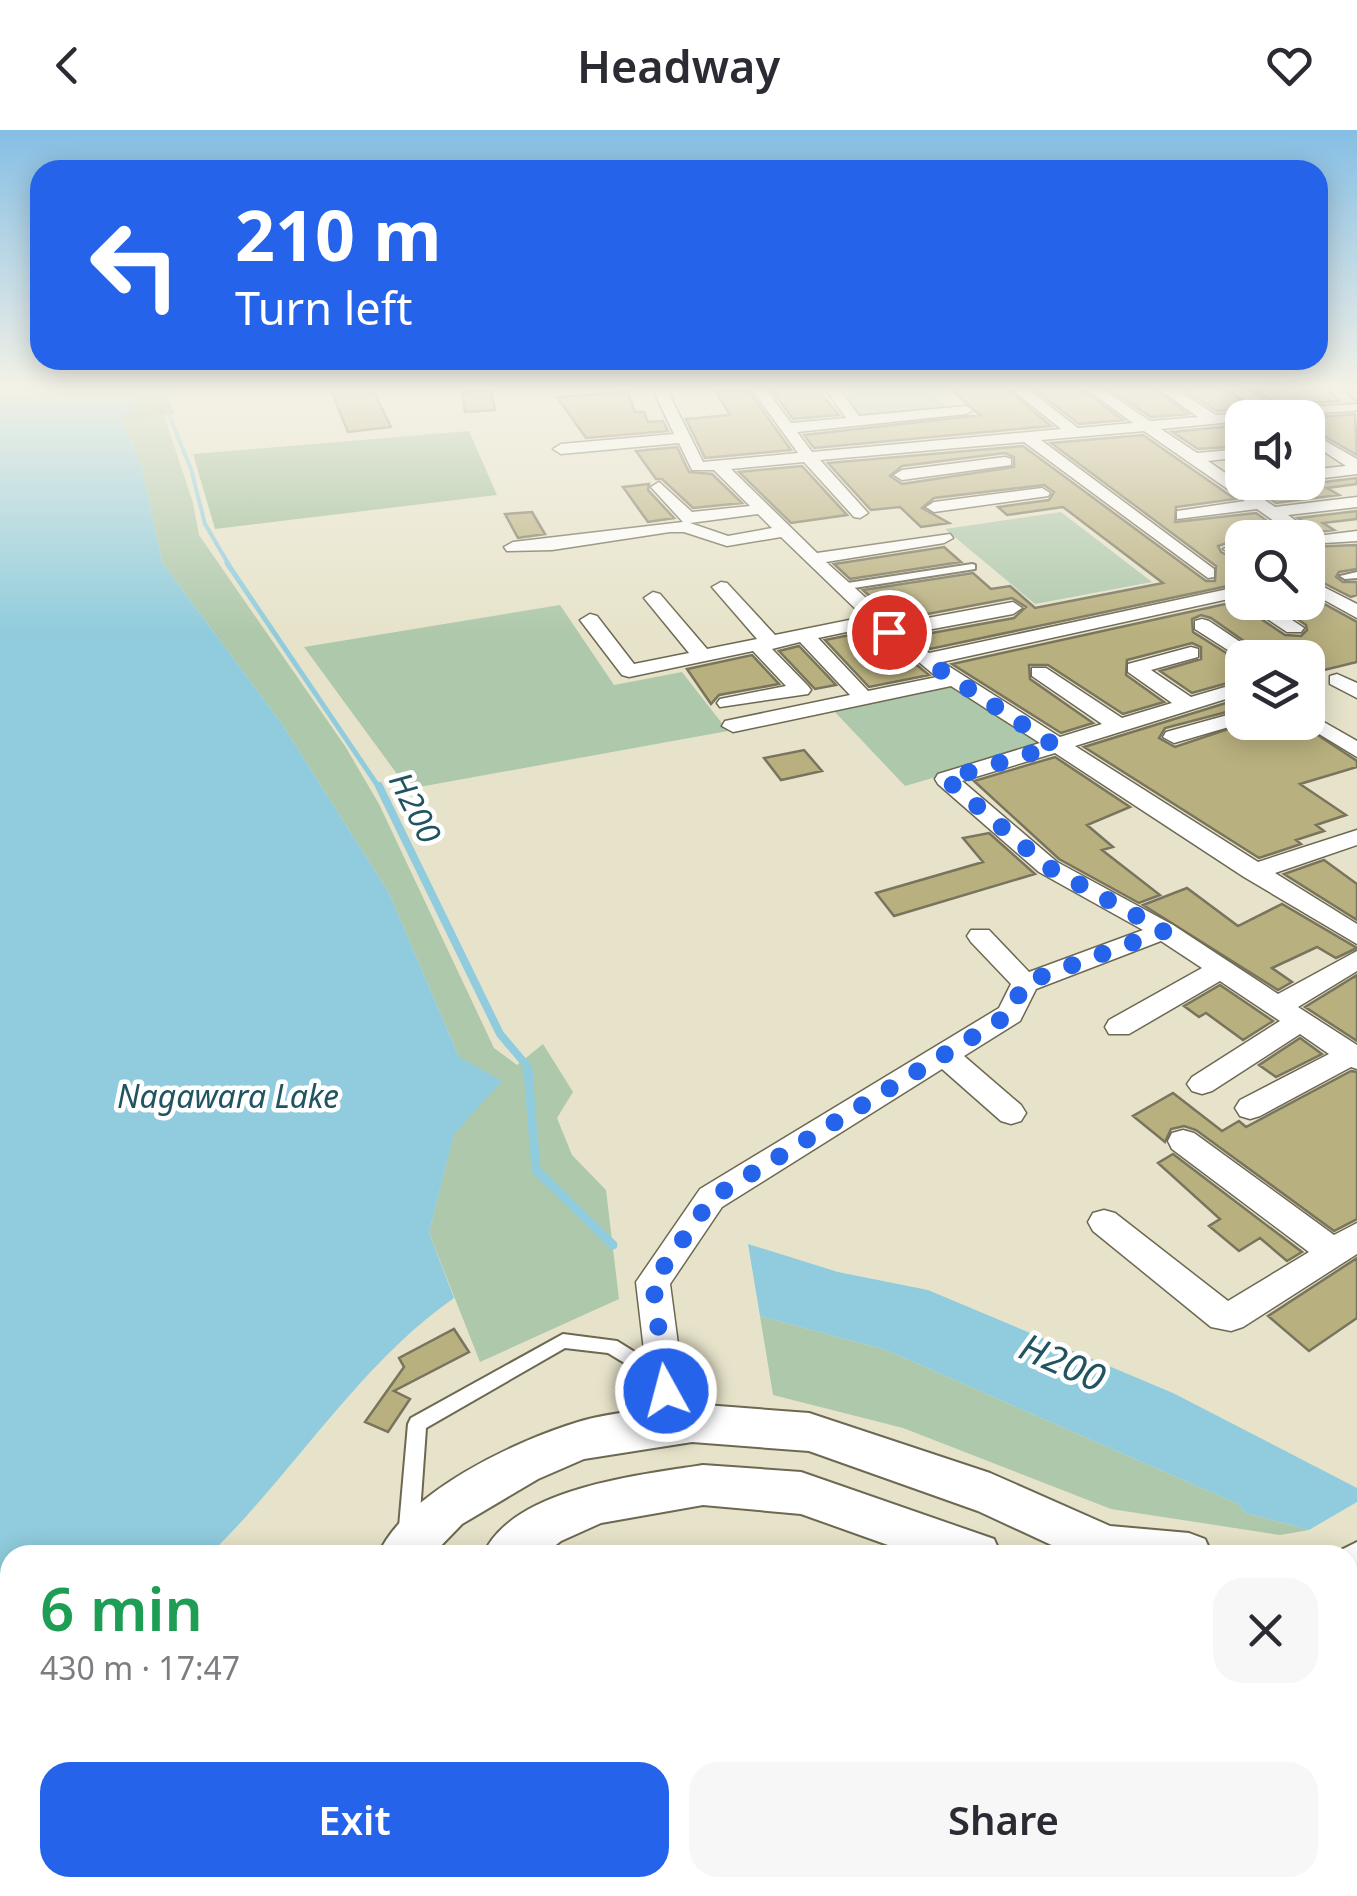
<!DOCTYPE html>
<meta charset="utf-8">
<style>
body{margin:0;font-family:"Noto Sans",sans-serif;background:#f7f7f7;color:#2b2b33;height:100vh;display:flex;flex-direction:column;font-size:38px;white-space:nowrap}
*{box-sizing:border-box;margin:0}
p{font-size:32px;color:#7c7c81}
.icon{flex:none;width:55px;height:55px;fill:none;stroke:currentColor;stroke-width:2;stroke-linecap:round;stroke-linejoin:round}
.map{position:relative;flex:1;overflow:hidden}
.side{position:absolute;left:0px;top:1415px;width:1358px;height:352px;display:flex;flex-direction:column;background:#fff;border-radius:30px 30px 0 0;box-shadow:0 5px 25px #0003}
.side>*{flex:none}
.hud{position:absolute;left:30px;top:30px;width:1298px;height:210px;border-radius:30px;box-shadow:0 5px 25px #0003;background:#2563eb;color:#fff;overflow:hidden}
.fabs{position:absolute;left:1225px;top:270px;display:grid;gap:20px}
.fabs a{display:grid;place-items:center;width:100px;height:100px;border-radius:20px;background:#fff;box-shadow:0 5px 25px #0003;font-size:50px}
.pin{position:absolute;display:grid;place-items:center;width:85px;height:85px;color:#fff;margin:-42px;border:5px solid #fff;border-radius:50%;box-shadow:0 2px 10px #0007}
.me{position:absolute;width:110px;margin:-55px;rotate:353deg;stroke-linejoin:round;filter:drop-shadow(0 0 8px #0008)}
.turn{display:flex;align-items:center;gap:35px;height:210px;padding:0 40px;font-size:45px}
.turn .icon{width:130px;height:130px;stroke-width:2.5}
.turn b{display:block;font-size:70px;line-height:85px}
.round{display:grid;place-items:center;flex:none;width:105px;height:105px;border-radius:30px;background:#f7f7f7}
.headline{display:flex;align-items:center;justify-content:space-between;height:170px;padding:0 40px}
h1{font-size:60px;font-weight:600;line-height:75px;color:#1e9e55}
.primary-button{display:flex;gap:20px;margin-top:auto;padding:20px 40px}
.primary-button a{flex:1;height:115px;border-radius:30px;background:#2563eb;color:#fff;font-size:40px;font-weight:600;line-height:115px;text-align:center}
.primary-button a+a{background:#f7f7f7;color:#2b2b33}
header{display:flex;justify-content:space-between;align-items:center;height:130px;padding:0 40px;background:#fff;font-size:45px;font-weight:600}
.map>svg:first-child{display:block}
.built{fill:#ded8b7}
.green{fill:#aec8ab}
.forest{fill:#9abc96}
.water{fill:#90ccdd}
.lines{fill:none;stroke-linecap:round;stroke-linejoin:round}
.stream-far3{stroke:#90ccdd;stroke-width:4}
.stream-far2{stroke:#90ccdd;stroke-width:5}
.stream-far1{stroke:#90ccdd;stroke-width:8}
.stream{stroke:#90ccdd;stroke-width:9}
.building{fill:#b9b07f;stroke:#78745d;stroke-width:2.5;fill-rule:evenodd}
.service-casing{stroke:#6c6852;stroke-width:4}
.minor-casing{stroke:#6c6852;stroke-width:3}
.tertiary-casing{stroke:#6c6852;stroke-width:4}
.service{fill:#fff;fill-rule:evenodd}
.minor{fill:#fff;fill-rule:evenodd}
.tertiary{fill:#fff;fill-rule:evenodd}
.route{stroke:#2563eb;stroke-width:18;stroke-dasharray:0 32.4}
.labels{text-anchor:middle;dominant-baseline:central;stroke-width:9;stroke-linejoin:round;paint-order:stroke}
.water-label{font-size:32px;font-style:italic;fill:#215461;stroke:#fff}
.near-water-label{font-size:38px;font-style:italic;fill:#215461;stroke:#fff}
</style>
<header><svg class="icon" aria-label="back" viewBox="0 0 24 24"><path d="M15 5l-7 7 7 7"/></svg>Headway<svg class="icon" aria-label="heart" viewBox="0 0 24 24"><path d="M12 20l-8-8c-3-5 5-10 8-4 3-6 11-1 8 4z"/></svg></header>
<div class="map">
<svg width="1357" height="1766" viewBox="0 0 1357 1766">
<rect width="100%" height="100%" fill="#e7e3ca"/>
<path class="built" d="M 1348,1501 L 1357,1511 L 1357,1766 L 233,1766 L 243,1758 L 1348,1758 Z"/>
<path class="green" d="M 838,258 L 926,258 L 951,280 L 862,290 Z
M 164,285 L 193,373 L 199,405 L 345,616 L 379,674 L 494,918 L 517,935 L 543,914 L 573,962 L 557,988 L 572,1025 L 606,1060 L 619,1169 L 480,1232 L 429,1103 L 454,1003 L 459,927 L 389,763 L 282,594 L 162,432 L 142,337 L 122,289 Z
M 1061,382 L 1152,452 L 1035,474 L 945,399 Z
M 560,475 L 614,555 L 682,542 L 728,601 L 408,659 L 304,517 Z
M 952,553 L 1046,615 L 905,656 L 833,580 Z
M 760,1186 L 886,1220 L 1238,1374 L 1246,1383 L 1309,1400 L 1280,1405 L 1111,1379 L 903,1298 L 773,1265 Z"/>
<path class="forest" d="M 123,258 L 164,258 L 175,284 L 122,289 L 135,273 Z
M 469,301 L 497,365 L 215,399 L 193,324 Z"/>
<path class="water" d="M 0,258 L 123,258 L 136,273 L 122,290 L 142,337 L 162,432 L 282,594 L 389,763 L 459,927 L 502,951 L 454,1004 L 429,1103 L 454,1168 C 359,1234 293,1344 209,1425 L 10,1425 L 10,1617 L 0,1627 Z
M 748,1114 L 838,1142 L 928,1160 L 1173,1263 L 1357,1358 L 1357,1372 L 1309,1400 L 1246,1383 L 1238,1374 L 886,1220 L 760,1186 Z"/>
<g class="lines">
<path class="stream-far3" d="M 158,258 L 191,339 L 205,394 L 229,435"/>
<path class="stream-far2" d="M 227,433 L 380,659"/>
<path class="stream-far1" d="M 379,656 L 500,904 L 528,937 L 529,944"/>
<path class="stream" d="M 528,941 L 536,1040 L 613,1115"/>
</g>
<path class="building" d="M 330,258 L 372,258 L 391,297 L 348,302 Z
M 770,258 L 816,258 L 839,285 L 793,289 Z
M 949,258 L 1006,258 L 1051,296 L 814,318 L 804,305 L 980,285 Z
M 1032,258 L 1081,258 L 1123,290 L 1079,294 Z
M 1107,258 L 1154,258 L 1188,284 L 1151,287 Z
M 1181,258 L 1224,258 L 1250,278 L 1217,281 Z
M 1251,258 L 1325,258 L 1340,271 L 1278,275 Z
M 491,260 L 495,280 L 465,282 L 462,262 Z
M 748,260 L 791,320 L 705,328 L 686,289 L 730,285 L 716,262 Z
M 628,262 L 635,282 L 644,282 L 648,292 L 663,291 L 668,301 L 586,308 L 557,267 Z
M 1355,284 L 1357,325 L 1308,297 L 1308,288 Z
M 1242,295 L 1242,316 L 1198,319 L 1172,302 Z
M 1143,305 L 1235,369 L 1176,377 L 1175,392 L 1256,383 L 1291,408 L 1242,408 L 1218,416 L 1221,422 L 1242,433 L 1242,453 L 930,519 L 915,506 L 1014,488 L 1026,477 L 1012,468 L 896,490 L 863,460 L 973,443 L 991,459 L 1010,456 L 1035,478 L 1163,453 L 1063,377 L 1007,385 L 998,377 L 1049,370 L 1054,362 L 1044,355 L 934,368 L 922,378 L 949,393 L 921,397 L 900,377 L 871,380 L 828,333 L 1023,316 L 1206,451 L 1215,451 L 1216,436 L 1051,313 ZM 1005,323 L 1014,327 L 1014,337 L 902,354 L 890,346 L 902,336 Z
M 677,317 L 689,342 L 712,344 L 742,373 L 693,378 L 662,349 L 656,349 L 636,321 Z
M 802,336 L 847,385 L 791,393 L 739,342 Z
M 1357,348 L 1357,354 L 1327,358 L 1339,365 L 1276,373 L 1246,352 L 1308,354 Z
M 649,354 L 648,360 L 674,388 L 648,392 L 623,357 Z
M 1357,381 L 1357,389 L 1323,393 L 1334,400 L 1318,402 L 1298,388 Z
M 532,382 L 545,404 L 518,408 L 505,384 Z
M 1357,415 L 1357,439 L 1339,442 L 1336,447 L 1343,452 L 1357,452 L 1357,465 L 1351,467 L 1308,445 L 1308,417 Z
M 944,417 L 961,432 L 850,449 L 834,434 Z
M 1308,465 L 1357,492 L 1357,532 L 1308,544 L 1308,528 L 1268,528 L 1211,488 L 1201,485 L 1192,489 L 1193,502 L 1242,533 L 1242,549 L 1192,563 L 1160,541 L 1201,529 L 1201,517 L 1192,513 L 1127,530 L 1126,545 L 1164,572 L 1123,584 L 1048,535 L 1029,535 L 1030,549 L 1093,593 L 1061,603 L 952,534 L 1239,471 L 1240,475 L 1285,505 L 1301,506 L 1307,500 L 1306,495 L 1272,472 L 1308,472 Z
M 874,500 L 929,545 L 869,557 L 825,510 Z
M 799,516 L 836,555 L 815,559 L 779,521 Z
M 752,525 L 779,554 L 719,565 L 711,574 L 687,539 Z
M 1242,568 L 1242,578 L 1165,598 L 1159,608 L 1175,617 L 1249,592 L 1298,592 L 1357,631 L 1357,637 L 1300,654 L 1346,685 L 1316,695 L 1324,701 L 1296,710 L 1301,714 L 1259,728 L 1084,617 Z
M 804,620 L 822,641 L 781,650 L 764,628 Z
M 1055,627 L 1130,677 L 1087,695 L 1113,717 L 1102,720 L 1160,765 L 1139,773 L 1059,729 L 974,651 Z
M 989,703 L 1035,744 L 894,786 L 876,763 L 983,732 L 963,708 Z
M 1324,730 L 1357,754 L 1357,790 L 1284,744 Z
M 1187,758 L 1238,796 L 1282,774 L 1357,818 L 1336,828 L 1317,817 L 1272,838 L 1292,852 L 1278,860 L 1143,775 Z
M 1357,845 L 1357,911 L 1305,877 Z
M 1220,855 L 1273,891 L 1243,910 L 1206,883 L 1199,887 L 1184,876 Z
M 1300,908 L 1322,924 L 1276,947 L 1259,935 Z
M 1351,941 L 1357,942 L 1357,1089 L 1334,1101 L 1196,1000 L 1184,996 L 1171,999 L 1165,1012 L 1133,986 L 1173,963 L 1222,1001 L 1239,991 L 1246,997 Z
M 1173,1024 L 1302,1122 L 1287,1131 L 1260,1108 L 1239,1121 L 1209,1096 L 1220,1089 L 1158,1033 Z
M 1357,1128 L 1357,1188 L 1309,1221 L 1268,1186 Z
M 454,1199 L 469,1222 L 394,1261 L 410,1269 L 388,1302 L 365,1292 L 404,1237 L 399,1228 Z"/>
<g class="lines">
<g class="service-casing">
<path id="service" d="M 972,434 L 975,435 L 975,439 L 841,460 L 836,457 L 841,454 Z
M 1357,442 L 1357,448 L 1345,449 L 1340,446 Z
M 563,1204 L 617,1211 L 667,1242 L 670,1247 L 667,1252 L 661,1255 L 608,1223 L 565,1218 L 426,1298 L 419,1397 L 416,1403 L 409,1406 L 402,1403 L 399,1397 L 408,1294 L 411,1288 Z"/>
</g>
<g class="minor-casing">
<path id="minor" d="M 652,258 L 666,258 L 703,332 L 798,323 L 751,258 L 765,258 L 791,293 L 846,288 L 825,258 L 839,258 L 859,286 L 966,276 L 973,280 L 966,284 L 797,302 L 812,322 L 1061,299 L 1010,258 L 1026,258 L 1078,298 L 1133,293 L 1085,258 L 1101,258 L 1150,291 L 1198,287 L 1158,258 L 1174,258 L 1216,285 L 1260,281 L 1228,258 L 1244,258 L 1277,279 L 1357,274 L 1357,280 L 1352,281 L 1242,288 L 1242,291 L 1161,299 L 1197,323 L 1242,319 L 1242,327 L 1208,331 L 1275,377 L 1357,367 L 1357,377 L 1288,385 L 1317,406 L 1357,401 L 1357,411 L 1308,414 L 1308,408 L 1298,408 L 1257,379 L 1177,389 L 1177,381 L 1245,371 L 1144,301 L 1041,310 L 1214,439 L 1214,447 L 1208,448 L 1024,312 L 820,330 L 868,383 L 860,388 L 854,387 L 804,332 L 731,339 L 817,423 L 950,404 L 953,408 L 944,413 L 826,432 L 895,494 L 1013,472 L 1022,478 L 1013,484 L 906,504 L 929,523 L 1242,456 L 1242,466 L 942,532 L 1060,607 L 1102,594 L 1032,546 L 1032,538 L 1046,538 L 1122,588 L 1172,573 L 1128,542 L 1128,534 L 1191,517 L 1198,519 L 1198,527 L 1151,540 L 1191,567 L 1242,552 L 1242,564 L 1075,616 L 1258,732 L 1357,700 L 1357,715 L 1275,743 L 1357,794 L 1357,814 L 1244,747 L 1055,623 L 962,651 L 1057,732 L 1173,795 L 1278,864 L 1357,821 L 1357,841 L 1298,877 L 1357,915 L 1357,939 L 1351,937 L 1260,986 L 1250,989 L 1240,986 L 1235,978 L 1240,970 L 1329,924 L 1300,904 L 1212,961 L 1202,964 L 1192,961 L 1187,954 L 1192,947 L 1280,891 L 1220,851 L 1129,904 L 1109,904 L 1105,897 L 1109,890 L 1202,838 L 1161,811 L 1036,859 L 1020,891 L 964,926 L 1021,975 L 1026,983 L 1021,991 L 1011,994 L 1001,991 L 942,939 L 722,1077 L 670,1154 L 689,1297 L 684,1308 L 671,1313 L 658,1308 L 653,1297 L 636,1152 L 700,1059 L 999,878 L 1011,854 L 971,812 L 967,806 L 971,800 L 989,800 L 1029,842 L 1143,800 L 1039,742 L 938,654 L 935,649 L 938,644 L 1040,613 L 951,556 L 733,602 L 722,596 L 725,591 L 850,565 L 800,512 L 772,519 L 808,556 L 811,560 L 808,564 L 720,577 L 717,573 L 720,569 L 786,556 L 753,521 L 629,547 L 622,545 L 580,490 L 590,484 L 597,486 L 634,534 L 689,523 L 644,468 L 653,462 L 660,464 L 707,519 L 757,509 L 712,457 L 721,452 L 727,453 L 775,505 L 864,487 L 781,407 L 727,416 L 684,402 L 670,402 L 552,420 L 507,421 L 504,417 L 513,412 L 683,392 L 651,357 L 659,352 L 692,382 L 750,376 L 714,340 L 692,340 L 679,313 L 561,324 L 553,319 L 561,314 L 674,304 ZM 758,384 L 772,398 L 728,406 L 690,393 ZM 875,496 L 937,547 L 868,561 L 818,508 Z
M 1308,301 L 1357,329 L 1357,344 L 1308,350 L 1308,340 L 1346,336 L 1308,311 Z
M 1005,327 L 1011,329 L 1011,335 L 902,350 L 894,345 L 902,340 Z
M 1042,358 L 1050,363 L 1048,366 L 934,382 L 926,377 L 934,372 Z
M 1242,413 L 1242,423 L 1232,424 L 1223,419 Z
M 1308,449 L 1357,474 L 1357,488 L 1308,461 Z
M 1242,472 L 1265,472 L 1304,498 L 1301,502 L 1287,502 Z
M 1202,489 L 1209,491 L 1264,528 L 1242,529 L 1195,499 L 1195,491 Z
M 1337,544 L 1357,553 L 1357,568 L 1330,554 L 1330,546 Z
M 1242,581 L 1242,592 L 1246,592 L 1174,613 L 1163,607 L 1166,602 Z
M 1308,583 L 1357,611 L 1357,627 L 1301,593 L 1308,592 Z
M 1183,1000 L 1194,1003 L 1334,1105 L 1357,1093 L 1357,1124 L 1243,1197 L 1231,1201 L 1211,1197 L 1093,1101 L 1088,1092 L 1093,1083 L 1104,1080 L 1115,1083 L 1228,1171 L 1309,1122 L 1172,1019 L 1168,1011 L 1172,1003 Z
M 1348,1440 L 1357,1443 L 1357,1489 L 1348,1485 Z"/>
</g>
<g class="tertiary-casing">
<path id="tertiary" d="M 1343,258 L 1357,258 L 1357,270 Z
M 692,1274 L 809,1283 L 990,1343 L 1110,1396 L 1189,1403 L 1205,1409 L 1212,1425 L 1073,1425 L 978,1381 L 809,1321 L 692,1312 L 584,1329 L 538,1349 L 462,1394 L 432,1425 L 378,1425 C 405,1363 515,1311 578,1292 C 614,1281 655,1280 692,1274 Z
M 703,1335 L 801,1342 L 994,1409 L 1001,1425 L 916,1425 L 801,1384 L 703,1375 L 601,1393 L 561,1411 L 543,1425 L 483,1425 C 512,1358 640,1345 703,1335 Z
M 1357,1412 L 1357,1458 L 1348,1461 L 1348,1425 L 1331,1425 Z
M 26,1758 L 89,1758 L 86,1766 L 22,1766 Z
M 142,1758 L 201,1758 L 198,1766 L 138,1766 Z"/>
</g>
<use href="#service" class="service"/>
<use href="#minor" class="minor"/>
<use href="#tertiary" class="tertiary"/>
</g>
<linearGradient id="sky" x2="0" y2="1"><stop stop-color="#85bee4"/><stop offset="0.51" stop-color="#f4f2e7"/><stop offset="1" stop-color="#f4f2e7" stop-opacity="0"/></linearGradient>
<rect width="1357" height="505" fill="url(#sky)"/>
<g class="lines">
<path class="route" d="M 666,1261 L 653,1152 L 712,1068 L 1010,884 L 1024,853 L 1164,801 L 1048,737 L 946,649 L 1055,616 L 925,530 L 889,502"/>
</g>
<g class="labels">
<g class="water-label">
<text transform="translate(416 677) rotate(63)">H200</text>
<text x="228" y="965">Nagawara Lake</text>
</g>
<g class="near-water-label">
<text transform="translate(1063 1231) rotate(24)">H200</text>
</g>
</g>
</svg>
<div class="fabs">
<a><svg class="icon" aria-label="sound" viewBox="0 0 24 24"><path d="M4 9h4l5-4v14l-5-4H4zM17 9q2 3 0 6"/></svg></a>
<a><svg class="icon" aria-label="search" viewBox="0 0 24 24"><circle cx="10" cy="10" r="6"/><path d="M15 15l6 6"/></svg></a>
<a><svg class="icon" aria-label="layers" viewBox="0 0 24 24"><path d="M12 4l9 5-9 5-9-5zM3 14l9 5 9-5"/></svg></a>
</div>
<div class="pin" style="left:889px;top:502px;background:#d93025"><svg class="icon" aria-label="arrive" viewBox="0 0 24 24"><path d="M6 21V4h12l-3 4 3 4H6"/></svg></div>
<svg class="me" style="left:666px;top:1261px" viewBox="-20 -20 40 40"><circle r="17" fill="#2563eb" stroke="#fff" stroke-width="3"/><path d="M0-11L8 9 0 5-8 9z" fill="#fff"/></svg>
<div class="hud">
<div class="turn"><svg class="icon" aria-label="left" viewBox="0 0 24 24"><path d="M17 20v-9H6M10 6l-5 5 5 5"/></svg><div><b>210 m</b>Turn left</div></div>
</div>
<section class="side">
<div class="headline"><div><h1>6 min</h1><p>430 m · 17:47</p></div><a class="round"><svg class="icon" aria-label="close" viewBox="0 0 24 24"><path d="M6 6l12 12M18 6L6 18"/></svg></a></div>
<div class="primary-button"><a>Exit</a><a>Share</a></div>
</section>
</div>
